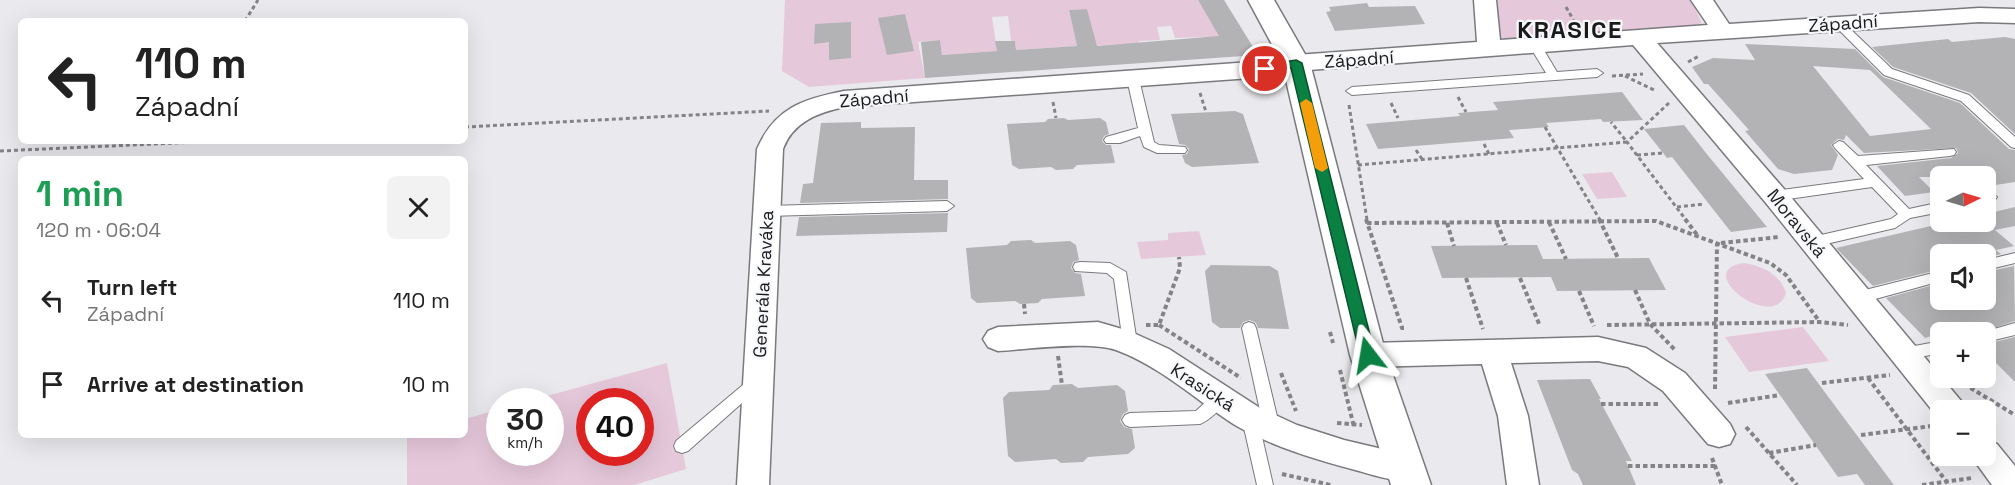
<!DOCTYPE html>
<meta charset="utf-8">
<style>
body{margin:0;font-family:"Space Grotesk",sans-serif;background:#f2f2f2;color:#222;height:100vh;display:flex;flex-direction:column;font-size:22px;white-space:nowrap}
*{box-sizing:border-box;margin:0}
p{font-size:20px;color:#767676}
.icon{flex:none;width:33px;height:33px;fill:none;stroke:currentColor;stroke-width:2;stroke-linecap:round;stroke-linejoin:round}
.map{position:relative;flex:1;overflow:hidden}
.sheet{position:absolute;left:18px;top:156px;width:450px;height:282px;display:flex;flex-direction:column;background:#fff;border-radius:9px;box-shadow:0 6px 24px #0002}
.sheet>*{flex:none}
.guide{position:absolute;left:18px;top:18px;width:450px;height:126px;border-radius:9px;box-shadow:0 6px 24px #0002;background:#fff;color:#222;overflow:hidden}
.needle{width:39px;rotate:85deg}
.controls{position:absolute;left:1930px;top:166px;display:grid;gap:12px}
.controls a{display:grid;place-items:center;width:66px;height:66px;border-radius:9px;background:#fff;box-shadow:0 6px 24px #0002;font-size:30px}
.speed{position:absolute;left:486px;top:388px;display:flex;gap:12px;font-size:30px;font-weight:700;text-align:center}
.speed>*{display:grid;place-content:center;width:78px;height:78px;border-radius:50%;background:#fff;box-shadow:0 6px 24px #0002;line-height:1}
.speed small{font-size:15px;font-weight:400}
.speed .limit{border:9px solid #d22;background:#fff;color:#111}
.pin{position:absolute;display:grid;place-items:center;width:51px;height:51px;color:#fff;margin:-26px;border:3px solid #fff;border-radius:50%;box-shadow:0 2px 6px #0007}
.me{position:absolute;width:66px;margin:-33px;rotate:346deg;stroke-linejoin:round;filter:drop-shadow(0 0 4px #0008)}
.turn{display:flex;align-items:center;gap:21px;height:126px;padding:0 18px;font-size:27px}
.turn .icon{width:78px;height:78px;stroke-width:2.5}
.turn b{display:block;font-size:42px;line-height:51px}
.round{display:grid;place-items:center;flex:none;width:63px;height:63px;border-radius:9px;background:#f2f2f2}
.head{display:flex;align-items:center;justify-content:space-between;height:102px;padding:0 18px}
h1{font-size:36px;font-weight:700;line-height:45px;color:#1e9e55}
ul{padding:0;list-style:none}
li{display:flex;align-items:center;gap:18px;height:84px;padding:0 18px}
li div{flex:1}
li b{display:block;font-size:22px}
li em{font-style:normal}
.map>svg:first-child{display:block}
.green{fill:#e6c8db;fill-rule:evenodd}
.building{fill:#b3b2b5;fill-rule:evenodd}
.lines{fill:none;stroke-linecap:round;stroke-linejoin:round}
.service-casing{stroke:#797a7d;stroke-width:2}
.minor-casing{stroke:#797a7d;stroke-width:3}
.tertiary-casing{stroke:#797a7d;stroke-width:3}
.path-far1{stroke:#848486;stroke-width:3;stroke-dasharray:4 3;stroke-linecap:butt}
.path{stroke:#848486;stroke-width:4;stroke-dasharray:4.5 3;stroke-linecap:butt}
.service{fill:#fff;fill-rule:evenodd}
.minor{fill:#fff;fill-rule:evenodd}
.tertiary{fill:#fff;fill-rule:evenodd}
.route{fill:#0b8043;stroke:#07532c;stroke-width:1.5}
.slow{fill:#f59e0b}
.labels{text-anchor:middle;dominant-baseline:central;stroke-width:4.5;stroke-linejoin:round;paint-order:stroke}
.street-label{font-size:18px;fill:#1a1a1b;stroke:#f7f8fb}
.district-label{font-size:24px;font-weight:bold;letter-spacing:1.5px;fill:#1a1a1b;stroke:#f7f8fb}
</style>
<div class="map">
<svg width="2015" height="485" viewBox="0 0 2015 485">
<rect width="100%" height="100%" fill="#eaeaee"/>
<path class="green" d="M 785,0 L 1198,0 L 1224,43 L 1206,44 L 1203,37 L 1175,38 L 1171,26 L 1157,27 L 1160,40 L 1139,41 L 1140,50 L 1123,44 L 1093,46 L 1087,9 L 1069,10 L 1077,46 L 1016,50 L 1015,41 L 1011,41 L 1008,16 L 992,17 L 997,51 L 942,55 L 940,40 L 918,42 L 925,78 L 809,87 L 782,71 Z
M 1489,0 L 1691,0 L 1702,23 L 1693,26 L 1505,39 L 1499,37 Z
M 1612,172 L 1627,197 L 1597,199 L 1582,174 Z
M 1199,231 L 1206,255 L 1141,259 L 1137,242 L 1168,240 L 1168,233 Z
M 1744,263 C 1763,266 1780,274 1786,293 C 1774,334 1690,270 1744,263 Z
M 1803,327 L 1829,361 L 1749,372 L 1725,337 Z
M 667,363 L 686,469 L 634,485 L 407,485 L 407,435 L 465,435 L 465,419 L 499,409 L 500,453 L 550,453 L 550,402 L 525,402 ZM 590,402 L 640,402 L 640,453 L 590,453 Z"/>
<path class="building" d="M 1198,0 L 1224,0 L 1258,55 L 925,78 L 921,42 L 940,40 L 942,55 L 997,51 L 995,41 L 1015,41 L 1016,50 L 1077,46 L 1069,10 L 1087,9 L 1097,46 L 1219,36 Z
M 1367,3 L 1369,7 L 1415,6 L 1425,24 L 1335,31 L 1326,12 L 1331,11 L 1329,7 Z
M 905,14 L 914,51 L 887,55 L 878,18 Z
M 851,22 L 851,58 L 829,60 L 829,42 L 814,44 L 815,24 Z
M 2005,37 L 2015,39 L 2015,134 L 1971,93 L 1893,67 L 1872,47 L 1948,39 L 1952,42 Z
M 1745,44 L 1855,49 L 1883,77 L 1960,103 L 2009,149 L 2015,150 L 2015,182 L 1989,186 L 1986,182 L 1986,177 L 1919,177 L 1934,192 L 1905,196 L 1877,166 L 1951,158 L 1958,153 L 1956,148 L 1864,153 L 1846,135 L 1844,140 L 1838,139 L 1831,145 L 1838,155 L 1832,170 L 1794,174 L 1778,169 L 1745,131 L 1749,130 L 1708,84 L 1704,84 L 1692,67 L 1713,58 L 1755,60 ZM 1813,66 L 1870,70 L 1931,129 L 1870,136 Z
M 1622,92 L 1643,120 L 1603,122 L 1601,119 L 1546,123 L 1549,127 L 1509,130 L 1514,138 L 1378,149 L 1366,124 L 1460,116 L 1458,113 L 1498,110 L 1493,102 Z
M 1235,111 L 1243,114 L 1259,163 L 1192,167 L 1185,163 L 1182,155 L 1187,154 L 1189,149 L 1185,145 L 1179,144 L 1171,114 Z
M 1064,118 L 1068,120 L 1100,118 L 1106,122 L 1109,134 L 1104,136 L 1102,141 L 1106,145 L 1111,145 L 1115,163 L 1077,165 L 1073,169 L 1056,170 L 1051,167 L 1019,169 L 1012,165 L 1007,124 L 1045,122 L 1048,119 Z
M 861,122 L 861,128 L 915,127 L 914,180 L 948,180 L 948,199 L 800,203 L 803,184 L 813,183 L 821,123 Z
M 1684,125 L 1706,153 L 1767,227 L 1731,232 L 1672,157 L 1667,158 L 1644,129 Z
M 2015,207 L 2015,226 L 1995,230 L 2014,246 L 1996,250 L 2001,254 L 1986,258 L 1986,255 L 1941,255 L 1941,269 L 1873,286 L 1836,248 L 1948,222 L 1986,222 L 1986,214 Z
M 948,213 L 947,232 L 796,236 L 799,217 Z
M 1031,240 L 1035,243 L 1070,241 L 1076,245 L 1079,260 L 1073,262 L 1071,268 L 1075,273 L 1081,274 L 1085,296 L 1042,299 L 1038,303 L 1020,304 L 1015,301 L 977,303 L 971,298 L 966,248 L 1007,245 L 1011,241 Z
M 1537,245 L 1543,259 L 1649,258 L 1666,290 L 1557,291 L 1551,277 L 1442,278 L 1431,246 Z
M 1211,265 L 1270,266 L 1278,271 L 1289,329 L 1258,328 L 1256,323 L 1250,320 L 1243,322 L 1240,328 L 1220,328 L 1212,322 L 1205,271 Z
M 2014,266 L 2015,321 L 1978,333 L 1941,333 L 1925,338 L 1886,298 L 1941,283 L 1941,300 L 1986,300 L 1986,272 Z
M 2015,337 L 2015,382 L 1986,353 L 1986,344 Z
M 1807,368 L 1844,418 L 1894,485 L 1865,485 L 1857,474 L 1838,477 L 1765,374 Z
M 1590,379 L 1601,399 L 1599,399 L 1632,461 L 1626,461 L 1636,485 L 1583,485 L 1578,474 L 1572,470 L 1537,380 Z
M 1072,384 L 1078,388 L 1117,385 L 1125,391 L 1128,411 L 1123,414 L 1120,421 L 1124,427 L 1132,429 L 1135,448 L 1128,454 L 1088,457 L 1083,462 L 1061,463 L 1056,459 L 1015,462 L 1008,456 L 1003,398 L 1009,392 L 1049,390 L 1053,385 Z"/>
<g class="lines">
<g class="service-casing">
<path id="service" d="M 1839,20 L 1843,22 L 1892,69 L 1969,95 L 2015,137 L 2015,148 L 2011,147 L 1961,101 L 1884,75 L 1833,24 Z
M 1535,41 L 1539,42 L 1557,72 L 1597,69 L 1603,73 L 1597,77 L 1352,95 L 1346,91 L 1352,87 L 1546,73 L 1529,45 Z
M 1133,75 L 1139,79 L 1154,142 L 1159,145 L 1185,147 L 1187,150 L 1185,153 L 1157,153 L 1144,147 L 1140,136 L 1120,143 L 1106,143 L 1104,140 L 1106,137 L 1138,128 L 1127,79 Z
M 1839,141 L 1843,142 L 1858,156 L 1954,149 L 1956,152 L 1954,155 L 1950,156 L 1866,165 L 1909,209 L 1941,202 L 1941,212 L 1910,218 L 1895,228 L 1813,247 L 1808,246 L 1806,242 L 1808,238 L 1891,219 L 1898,214 L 1872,187 L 1775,201 L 1770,199 L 1768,196 L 1770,193 L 1775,191 L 1864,179 L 1835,148 L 1833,145 Z
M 1990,192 L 1997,197 L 1995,200 L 1986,203 L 1986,193 Z
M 947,201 L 954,206 L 947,211 L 767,216 L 760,211 L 767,206 Z
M 2015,253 L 2015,263 L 1986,270 L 1986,260 Z
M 1080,262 L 1110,263 L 1126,272 L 1137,343 L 1135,347 L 1130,349 L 1125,347 L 1123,343 L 1114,279 L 1107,273 L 1075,271 L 1073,267 L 1075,263 Z
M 1941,271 L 1941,281 L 1857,304 L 1852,302 L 1850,298 L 1852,294 L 1857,292 Z
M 1249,322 L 1254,324 L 1256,328 L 1280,429 L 1277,434 L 1272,436 L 1267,434 L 1264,429 L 1242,328 L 1244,324 Z
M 2015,323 L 2015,335 L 1986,342 L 1986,333 L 1980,333 Z
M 1941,341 L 1941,353 L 1904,360 L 1899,358 L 1897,354 L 1899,350 L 1904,348 Z
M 755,377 L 760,379 L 762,383 L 760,387 L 688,451 L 682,453 L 676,451 L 674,446 L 676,441 L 750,379 Z
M 1219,393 L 1224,394 L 1227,399 C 1222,408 1210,420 1200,424 L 1130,427 L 1125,425 L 1122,420 L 1125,415 L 1130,413 L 1196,411 L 1214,394 Z
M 1250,412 L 1255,414 L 1258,419 L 1273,485 L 1257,485 L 1242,419 L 1245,414 Z"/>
</g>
<g class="minor-casing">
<path id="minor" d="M 1474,0 L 1496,0 L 1500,40 L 1708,25 L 1691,0 L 1713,0 L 1729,24 L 1979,8 L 2015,9 L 2015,23 L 1979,22 L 1657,43 L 1784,189 L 1962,402 L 1966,411 L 1941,411 L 1940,420 L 1766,203 L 1633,45 L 1296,71 L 1265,77 L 844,107 C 817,113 793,122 783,149 L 769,485 L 737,485 L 757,149 C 775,108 803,99 844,91 L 1265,61 L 1296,55 L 1477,42 Z
M 1098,322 L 1129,331 L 1169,349 L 1260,408 L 1297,425 L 1344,440 L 1416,457 L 1421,467 L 1416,477 C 1398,484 1377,476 1359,471 C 1317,460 1273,447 1235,425 C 1196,400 1160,366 1116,350 C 1088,341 1030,349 998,351 L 988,347 L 983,339 L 988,331 L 998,327 Z
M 1598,337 L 1646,348 L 1685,373 L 1730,424 L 1735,434 L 1730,444 L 1719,447 L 1708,444 L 1663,391 L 1628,367 L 1598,361 L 1511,363 L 1528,416 L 1539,485 L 1507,485 L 1498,416 L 1482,364 L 1368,367 L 1358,364 L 1353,355 L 1358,346 L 1368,343 Z
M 1986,440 L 1997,444 L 2015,466 L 2015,485 L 1992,485 L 1971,456 L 1986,456 Z"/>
</g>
<g class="tertiary-casing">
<path id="tertiary" d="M 1248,0 L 1274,0 L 1310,63 L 1386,355 L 1431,485 L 1391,485 L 1350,355 L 1282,63 Z"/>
</g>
<path class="path-far1" d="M 1566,7 L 1575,23
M 245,21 L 258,0
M 1688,62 L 1699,56
M 1612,76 L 1643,74
M 1625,76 L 1654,90
M 1200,93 L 1206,112
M 1458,97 L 1466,112
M 1053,102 L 1056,118
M 1391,103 L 1398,118
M 1669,103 L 1627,142 L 1686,220
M 1349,105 L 1367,220
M 465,127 L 769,111
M 1545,127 L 1600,220
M 1484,144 L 1489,154
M 1416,150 L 1422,159
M 0,151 L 220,141
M 1637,155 L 1663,153
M 1358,165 L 1627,142 L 1611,122
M 1677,207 L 1704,204"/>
<path class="path" d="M 1366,219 L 1402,328 L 1404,328
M 1599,219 L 1618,258
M 1685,219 L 1698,236
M 1549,222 L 1566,259
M 1367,223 L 1656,221 L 1770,263 L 1786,275 L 1819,321
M 1447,223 L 1454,246
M 1497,223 L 1506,245
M 1721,243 L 1779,237
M 1466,278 L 1483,329
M 1520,278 L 1540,326
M 1635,290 L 1650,324 L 1676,351
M 1579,291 L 1594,326
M 1024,304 L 1025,314
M 1146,325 L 1159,325 L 1180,268 L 1179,257
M 1159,325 L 1241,378
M 1607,325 L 1819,322 L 1848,325
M 1330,332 L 1333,343
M 1058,356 L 1062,385
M 1340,370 L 1354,427
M 1281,373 L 1296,411
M 1868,378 L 1949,485
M 1822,383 L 1890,375
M 1964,384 L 2015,415
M 1715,389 L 1717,243
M 1728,403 L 1780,395
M 1601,404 L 1660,404
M 1337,423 L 1362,425
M 1746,427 L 1797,485
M 1861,435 L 1932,426
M 1769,453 L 1816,445
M 1712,458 L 1722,485
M 1628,466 L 1716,466
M 1282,474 L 1331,485
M 1922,485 L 1972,478"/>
<use href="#service" class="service"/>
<use href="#minor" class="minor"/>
<use href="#tertiary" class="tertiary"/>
</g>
<path class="route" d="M 1296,60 L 1302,63 L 1375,355 L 1373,360 L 1363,360 L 1360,355 L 1291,68 L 1265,73 L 1259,69 L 1265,65 Z"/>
<path class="slow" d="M 1306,99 L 1312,103 L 1328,168 L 1322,172 L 1315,168 L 1300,103 Z"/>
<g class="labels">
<g class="street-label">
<text transform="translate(1843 23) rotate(-4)">Západní</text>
<text transform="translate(1359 59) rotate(-4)">Západní</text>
<text transform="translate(874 98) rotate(-5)">Západní</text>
<text transform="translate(1797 223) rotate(51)">Moravská</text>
<text transform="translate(763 284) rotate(-87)">Generála Kraváka</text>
<text transform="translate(1203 387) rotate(33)">Krasická</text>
</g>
<g class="district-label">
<text x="1570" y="29">KRASICE</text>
</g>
</g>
</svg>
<div class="controls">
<a><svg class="needle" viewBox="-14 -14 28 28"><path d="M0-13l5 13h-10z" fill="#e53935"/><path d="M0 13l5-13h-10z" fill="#767676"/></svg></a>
<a><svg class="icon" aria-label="sound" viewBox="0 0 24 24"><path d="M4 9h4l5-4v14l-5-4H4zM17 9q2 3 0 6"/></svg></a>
<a>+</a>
<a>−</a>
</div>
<div class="speed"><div>30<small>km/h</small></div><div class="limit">40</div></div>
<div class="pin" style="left:1265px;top:69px;background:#d93025"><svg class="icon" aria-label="arrive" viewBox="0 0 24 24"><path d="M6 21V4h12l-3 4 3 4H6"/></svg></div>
<svg class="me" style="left:1368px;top:355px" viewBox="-20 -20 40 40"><path d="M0-17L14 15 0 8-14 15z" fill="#0b8043" stroke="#fff" stroke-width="4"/></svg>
<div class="guide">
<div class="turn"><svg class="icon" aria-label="left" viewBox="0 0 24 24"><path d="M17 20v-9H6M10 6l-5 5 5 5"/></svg><div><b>110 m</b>Západní</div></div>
</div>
<section class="sheet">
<div class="head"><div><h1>1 min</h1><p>120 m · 06:04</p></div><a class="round"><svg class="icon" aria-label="close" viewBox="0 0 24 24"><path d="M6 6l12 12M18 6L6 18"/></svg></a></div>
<ul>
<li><svg class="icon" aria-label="left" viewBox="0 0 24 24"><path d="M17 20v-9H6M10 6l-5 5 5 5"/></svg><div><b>Turn left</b><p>Západní</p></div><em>110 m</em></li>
<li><svg class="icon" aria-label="arrive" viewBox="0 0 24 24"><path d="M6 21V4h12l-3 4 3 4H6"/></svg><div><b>Arrive at destination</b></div><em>10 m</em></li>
</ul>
</section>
</div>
